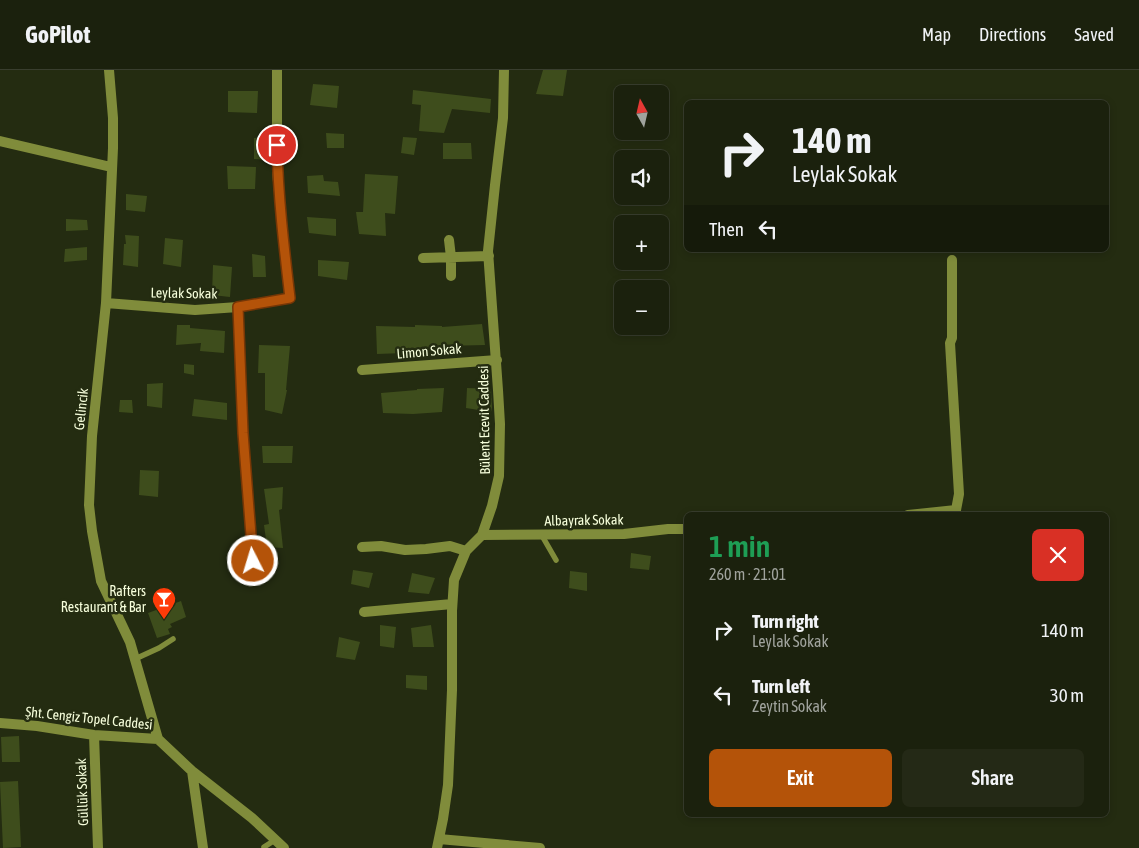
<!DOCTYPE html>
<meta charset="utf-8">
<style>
body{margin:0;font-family:"Asap Condensed",sans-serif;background:#242916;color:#f1f3f6;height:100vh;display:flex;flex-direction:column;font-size:19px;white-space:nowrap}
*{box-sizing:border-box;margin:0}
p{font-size:16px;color:#a0a39d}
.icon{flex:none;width:28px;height:28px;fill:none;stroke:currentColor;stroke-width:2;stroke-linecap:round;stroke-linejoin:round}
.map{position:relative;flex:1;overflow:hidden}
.drawer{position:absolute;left:684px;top:442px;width:425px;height:305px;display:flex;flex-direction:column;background:#1b210d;border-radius:8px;box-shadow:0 2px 8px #0003,0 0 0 1px #393e2e}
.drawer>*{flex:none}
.guide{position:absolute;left:684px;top:30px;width:425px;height:152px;border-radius:8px;box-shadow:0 2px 8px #0003,0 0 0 1px #393e2e;background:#1b210d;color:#f1f3f6;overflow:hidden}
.needle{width:32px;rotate:352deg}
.tools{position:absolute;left:614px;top:15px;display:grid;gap:10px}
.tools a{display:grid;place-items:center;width:55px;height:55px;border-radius:8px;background:#1b210d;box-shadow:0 2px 8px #0003,0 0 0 1px #393e2e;font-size:25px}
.pin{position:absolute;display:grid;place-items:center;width:42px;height:42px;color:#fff;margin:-21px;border:2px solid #fff;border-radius:50%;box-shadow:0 1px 5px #0007}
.me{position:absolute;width:55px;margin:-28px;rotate:355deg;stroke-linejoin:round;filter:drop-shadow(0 0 4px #0008)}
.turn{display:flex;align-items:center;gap:18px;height:105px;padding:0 25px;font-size:22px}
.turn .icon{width:65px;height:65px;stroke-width:2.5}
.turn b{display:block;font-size:35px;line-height:42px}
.then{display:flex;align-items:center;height:48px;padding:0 25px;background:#0003;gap:10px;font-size:19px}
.round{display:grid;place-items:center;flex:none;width:52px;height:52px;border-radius:8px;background:#242916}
.overview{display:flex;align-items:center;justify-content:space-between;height:85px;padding:0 25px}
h1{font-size:30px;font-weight:600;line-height:38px;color:#1e9e55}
.cta{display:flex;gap:10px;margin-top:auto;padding:10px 25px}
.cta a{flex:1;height:58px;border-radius:8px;background:#b45309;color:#fff;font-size:20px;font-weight:600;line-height:58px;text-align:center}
.cta a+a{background:#242916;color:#f1f3f6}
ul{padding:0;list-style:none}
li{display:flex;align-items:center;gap:15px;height:65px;padding:0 25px}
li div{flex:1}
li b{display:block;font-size:19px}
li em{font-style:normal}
header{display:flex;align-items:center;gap:30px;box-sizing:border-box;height:70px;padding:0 25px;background:#1b210d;border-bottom:1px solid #393e2e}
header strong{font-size:24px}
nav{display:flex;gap:28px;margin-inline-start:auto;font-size:18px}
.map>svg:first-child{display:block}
.building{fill:#3e4d1c}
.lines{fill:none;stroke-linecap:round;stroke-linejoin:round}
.service{stroke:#808c3b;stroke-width:5.5}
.minor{stroke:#808c3b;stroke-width:10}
.route-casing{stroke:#753606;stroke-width:12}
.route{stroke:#b45309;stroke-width:9}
.labels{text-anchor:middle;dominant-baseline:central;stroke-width:5;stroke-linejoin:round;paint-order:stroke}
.street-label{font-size:14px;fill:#f7ffdc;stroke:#242c11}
.poi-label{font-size:14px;fill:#f7ffdc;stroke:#242c11;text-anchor:end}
</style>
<header>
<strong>GoPilot</strong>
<nav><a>Map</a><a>Directions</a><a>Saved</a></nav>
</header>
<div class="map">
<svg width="1139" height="778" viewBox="0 0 1139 778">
<rect width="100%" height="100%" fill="#242c11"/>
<path class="building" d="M 543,0 L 567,0 L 563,26 L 536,24 Z
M 313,14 L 339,16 L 337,38 L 310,35 Z
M 413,20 L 491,29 L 490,43 L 452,39 L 444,63 L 419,61 L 421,35 L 412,34 Z
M 228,21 L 258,21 L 257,43 L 228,42 Z
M 264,59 L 270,60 L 270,90 L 254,89 L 254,68 L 263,67 Z
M 326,63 L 344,64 L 344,78 L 327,78 Z
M 403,67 L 417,68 L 414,85 L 401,83 Z
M 443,73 L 471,73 L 472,89 L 443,89 Z
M 227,96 L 256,97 L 255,119 L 228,119 Z
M 365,104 L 398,106 L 395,144 L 385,143 L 386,166 L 359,164 L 356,142 L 363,142 Z
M 323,105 L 324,111 L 338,112 L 340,126 L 308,123 L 307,106 Z
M 126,124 L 147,126 L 145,142 L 126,140 Z
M 307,147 L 336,149 L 336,166 L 309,163 Z
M 66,149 L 87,150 L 88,160 L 66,161 Z
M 125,165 L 139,166 L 138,197 L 123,195 L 124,174 L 126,174 Z
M 165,168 L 183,170 L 181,197 L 163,194 Z
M 87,177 L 87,190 L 64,192 L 65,179 Z
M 252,184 L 265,186 L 266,207 L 253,207 Z
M 318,190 L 349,192 L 347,210 L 318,206 Z
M 213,195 L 232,197 L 230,227 L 212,225 Z
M 482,254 L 485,275 L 442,276 L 442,278 L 404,279 L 404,283 L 377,284 L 376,256 L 415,257 L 415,255 L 442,256 L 442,257 Z
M 177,255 L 190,255 L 190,258 L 225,261 L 224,283 L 200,281 L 201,273 L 176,275 Z
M 259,275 L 290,276 L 286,320 L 287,320 L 282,344 L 265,340 L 265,303 L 258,303 Z
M 184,294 L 194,295 L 194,305 L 184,303 Z
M 163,313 L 162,338 L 147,336 L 147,314 Z
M 444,318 L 442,342 L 413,344 L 383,343 L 381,323 L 417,320 L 417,319 Z
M 467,318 L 491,319 L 492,338 L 491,342 L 466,338 Z
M 194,329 L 227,333 L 227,350 L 192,346 Z
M 120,330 L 132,330 L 133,343 L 119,342 Z
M 262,376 L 293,376 L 292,393 L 263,393 Z
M 140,400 L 159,401 L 158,427 L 139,425 Z
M 283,417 L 282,439 L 279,440 L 283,478 L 267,477 L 264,455 L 269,454 L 264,419 Z
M 631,483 L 651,486 L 649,500 L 630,498 Z
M 353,500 L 373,503 L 369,518 L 351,514 Z
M 570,501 L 587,503 L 587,521 L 569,518 Z
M 412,503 L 435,508 L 429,524 L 408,522 Z
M 181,531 L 186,547 L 170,554 L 172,557 L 168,559 L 170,564 L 157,568 L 148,543 Z
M 380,555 L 396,557 L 394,578 L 380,576 Z
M 431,555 L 434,577 L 413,577 L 411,558 Z
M 339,567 L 360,572 L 355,590 L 336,587 Z
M 406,605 L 427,606 L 427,620 L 406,618 Z
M 19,666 L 20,692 L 2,692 L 1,667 Z
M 18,711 L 21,777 L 3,778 L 0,712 Z"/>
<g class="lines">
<path class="service" d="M 541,464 L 556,490
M 135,589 L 159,578 L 173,569
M 265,778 L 264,777 L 275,770"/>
<path class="minor" d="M 109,0 L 113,48 L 113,78 L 106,233 L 92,366 L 89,435 L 92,461 L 101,511 L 130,572 L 158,669
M 0,71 L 111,97
M 449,170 L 451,187 L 451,206
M 423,188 L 489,186
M 106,233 L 195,240 L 238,237 L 290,228 L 284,176 L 277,101 L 277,0
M 238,237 L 243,363 L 253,491
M 362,300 L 497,290
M 908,445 L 956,440 L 959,424 L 950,273 L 952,268 L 952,190
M 482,465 L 624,464 L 668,459 L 686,459
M 362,477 L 381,476 L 405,480 L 426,479 L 450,476 L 466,481
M 364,542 L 452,534
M 0,653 L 37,656 L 94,665 L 158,669 L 192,701 L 252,748 L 284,778
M 94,665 L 98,778
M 192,701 L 203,778
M 439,769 L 540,778
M 437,778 L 443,749 L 448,715 L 452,620 L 452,541 L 454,510 L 466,481 L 482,465 L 492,436 L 499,406 L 500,354 L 498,320 L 488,181 L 495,115 L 503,48 L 504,0"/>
</g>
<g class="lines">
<g class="route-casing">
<path id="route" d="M 253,491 L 243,363 L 238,237 L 290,228 C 284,177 278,126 277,75"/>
</g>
<use href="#route" class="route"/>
</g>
<defs>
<g id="bar-pin" transform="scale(1.25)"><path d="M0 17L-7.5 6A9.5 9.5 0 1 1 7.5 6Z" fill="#ff3b08" stroke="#242c11"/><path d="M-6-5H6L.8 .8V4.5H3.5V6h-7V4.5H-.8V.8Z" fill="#fff"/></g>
</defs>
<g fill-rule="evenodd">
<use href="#bar-pin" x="164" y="529"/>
</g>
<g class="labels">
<g class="street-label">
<text transform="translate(184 223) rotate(1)">Leylak Sokak</text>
<text transform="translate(429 281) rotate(-5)">Limon Sokak</text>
<text transform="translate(81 339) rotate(-84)">Gelincik</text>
<text transform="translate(484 350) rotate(-91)">Bülent Ecevit Caddesi</text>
<text transform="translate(584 450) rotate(-1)">Albayrak Sokak</text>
<text transform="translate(89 648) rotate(6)">Şht. Cengiz Topel Caddesi</text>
<text transform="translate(82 722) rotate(-92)">Güllük Sokak</text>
</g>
<g class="poi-label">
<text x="146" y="521">Rafters<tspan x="146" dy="16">Restaurant &amp; Bar</tspan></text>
</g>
</g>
</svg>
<div class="tools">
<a><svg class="needle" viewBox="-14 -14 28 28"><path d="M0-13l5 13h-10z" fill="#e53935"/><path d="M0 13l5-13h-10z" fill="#a0a39d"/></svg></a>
<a><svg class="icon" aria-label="sound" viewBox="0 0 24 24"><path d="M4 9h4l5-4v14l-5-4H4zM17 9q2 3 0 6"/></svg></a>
<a>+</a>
<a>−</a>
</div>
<div class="pin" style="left:277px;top:75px;background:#d93025"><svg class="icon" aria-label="arrive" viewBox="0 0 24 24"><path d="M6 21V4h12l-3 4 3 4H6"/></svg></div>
<svg class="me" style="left:253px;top:491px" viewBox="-20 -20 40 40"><circle r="17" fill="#b45309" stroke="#fff" stroke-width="3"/><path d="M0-11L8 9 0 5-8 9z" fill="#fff"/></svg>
<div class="guide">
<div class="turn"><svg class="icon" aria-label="right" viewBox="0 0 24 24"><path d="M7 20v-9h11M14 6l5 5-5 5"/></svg><div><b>140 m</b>Leylak Sokak</div></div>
<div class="then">Then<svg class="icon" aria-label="left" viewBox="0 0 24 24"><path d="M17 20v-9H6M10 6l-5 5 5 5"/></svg></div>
</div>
<section class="drawer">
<div class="overview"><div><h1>1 min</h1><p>260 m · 21:01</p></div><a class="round" style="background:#d93025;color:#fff"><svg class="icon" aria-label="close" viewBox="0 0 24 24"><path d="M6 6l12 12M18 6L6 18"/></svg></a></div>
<ul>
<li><svg class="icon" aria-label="right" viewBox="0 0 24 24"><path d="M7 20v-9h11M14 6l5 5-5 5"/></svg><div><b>Turn right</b><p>Leylak Sokak</p></div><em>140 m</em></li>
<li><svg class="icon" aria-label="left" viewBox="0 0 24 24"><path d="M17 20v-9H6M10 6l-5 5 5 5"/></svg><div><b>Turn left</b><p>Zeytin Sokak</p></div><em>30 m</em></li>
</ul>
<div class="cta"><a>Exit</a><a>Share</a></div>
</section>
</div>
